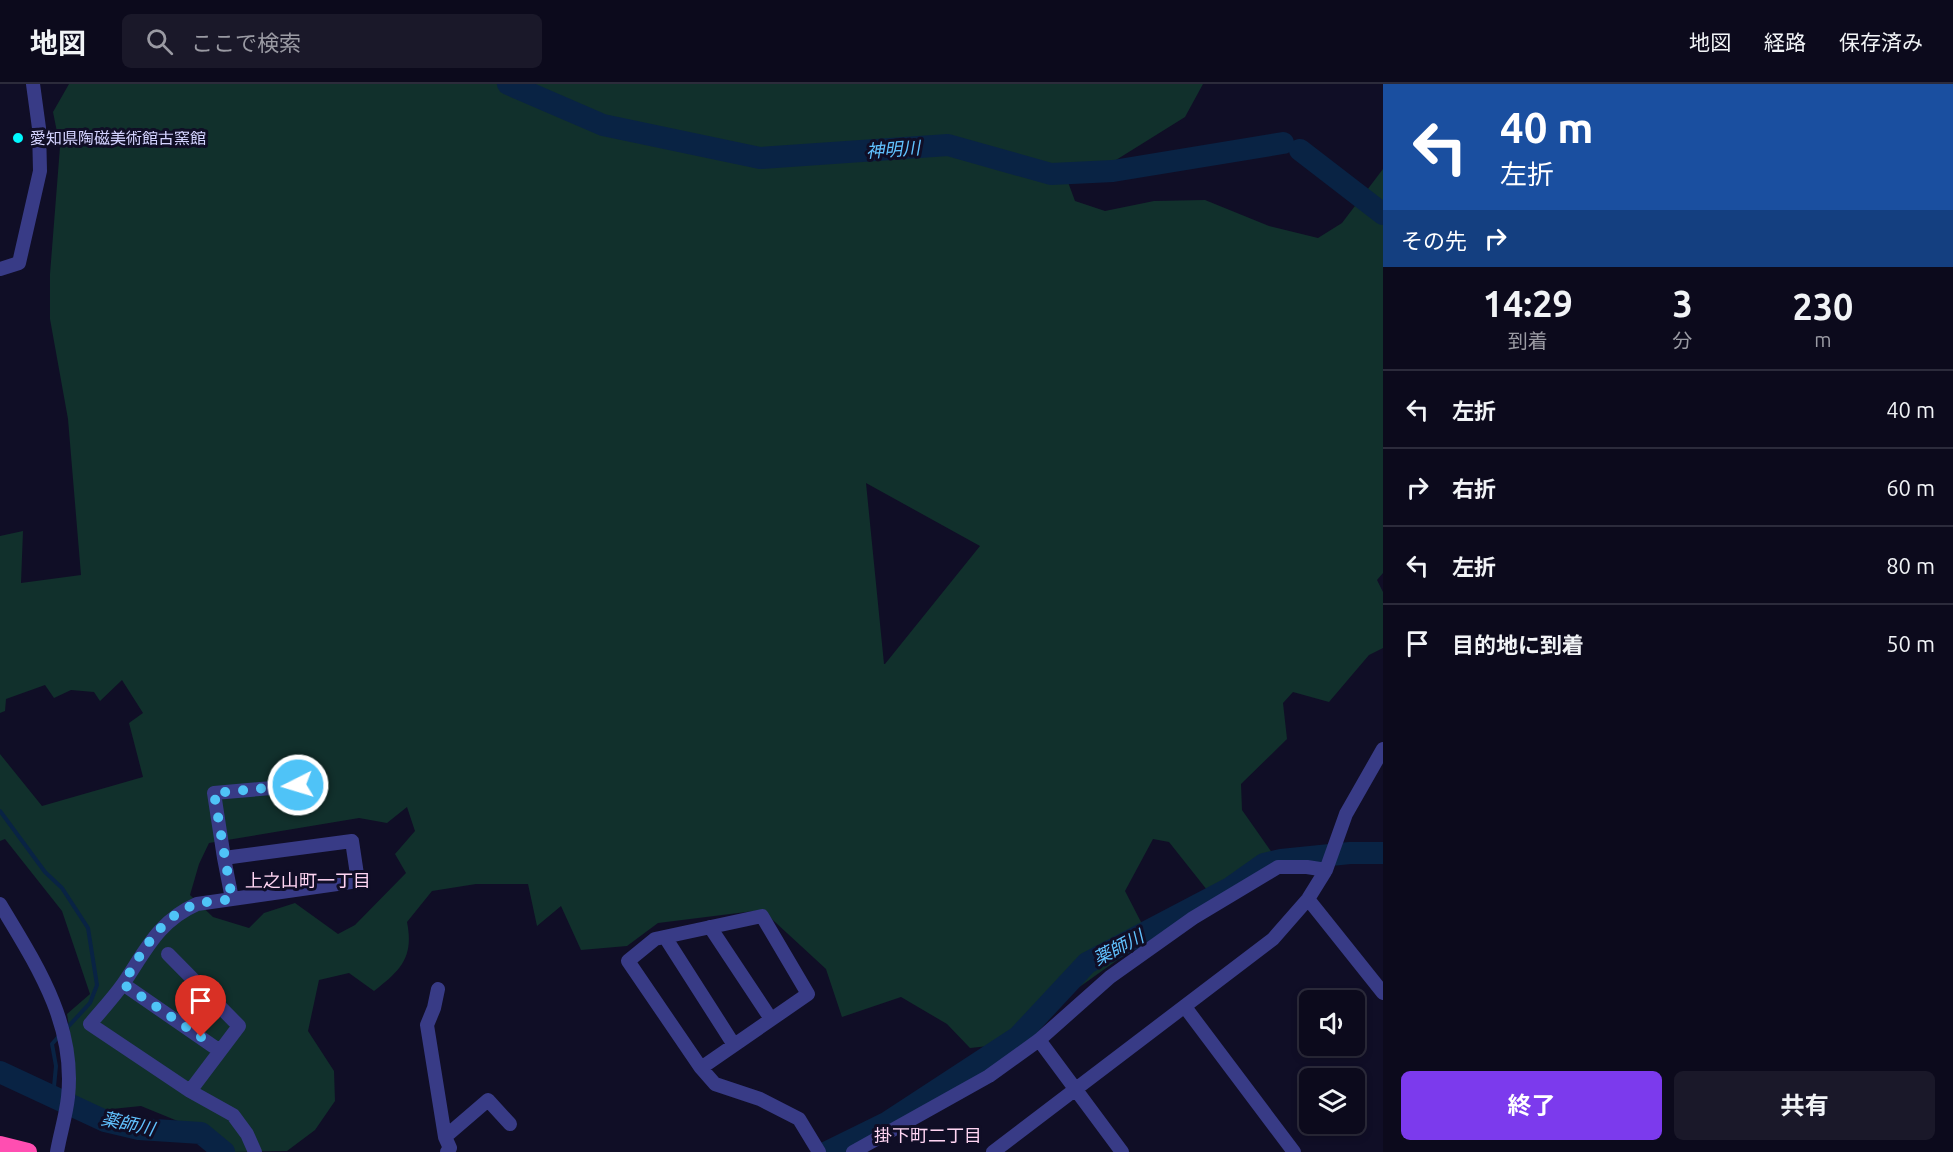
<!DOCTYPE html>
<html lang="ja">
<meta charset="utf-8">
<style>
body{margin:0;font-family:Ubuntu,"Noto Sans JP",sans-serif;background:#1a1829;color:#f1f3f6;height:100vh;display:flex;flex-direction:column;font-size:22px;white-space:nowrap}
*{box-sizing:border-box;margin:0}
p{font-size:20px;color:#9a9aa3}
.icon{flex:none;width:33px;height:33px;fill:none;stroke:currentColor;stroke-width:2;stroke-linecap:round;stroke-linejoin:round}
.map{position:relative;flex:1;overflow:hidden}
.drawer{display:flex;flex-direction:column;background:#0c0a1c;width:570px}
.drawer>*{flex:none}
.guide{background:#1a4fa0;color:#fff;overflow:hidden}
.controls{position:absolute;left:1299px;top:906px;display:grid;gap:12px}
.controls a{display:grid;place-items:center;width:66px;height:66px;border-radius:9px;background:#0c0a1c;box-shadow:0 3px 9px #0003,0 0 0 2px #2c2b3b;font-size:30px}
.pin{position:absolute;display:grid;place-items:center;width:51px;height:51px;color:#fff;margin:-62px -26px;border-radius:50% 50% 50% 0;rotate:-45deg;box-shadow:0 0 6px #0007}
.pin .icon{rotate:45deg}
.me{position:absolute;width:66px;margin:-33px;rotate:265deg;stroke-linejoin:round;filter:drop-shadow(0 0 4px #0008)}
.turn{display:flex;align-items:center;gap:21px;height:126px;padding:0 18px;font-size:27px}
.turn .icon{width:78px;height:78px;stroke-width:2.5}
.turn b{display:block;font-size:42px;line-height:51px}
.then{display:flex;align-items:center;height:57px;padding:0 18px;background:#0003;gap:12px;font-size:22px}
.eta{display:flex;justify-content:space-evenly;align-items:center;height:102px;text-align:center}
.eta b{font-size:36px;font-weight:700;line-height:42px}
.button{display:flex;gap:12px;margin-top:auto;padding:12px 18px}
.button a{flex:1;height:69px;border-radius:9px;background:#7c3aed;color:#fff;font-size:24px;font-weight:700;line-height:69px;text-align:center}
.button a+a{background:#1a1829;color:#f1f3f6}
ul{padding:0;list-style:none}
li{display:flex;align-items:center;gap:18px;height:78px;padding:0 18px;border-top:2px solid #2c2b3b}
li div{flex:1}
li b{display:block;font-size:22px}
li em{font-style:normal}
header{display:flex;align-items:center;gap:36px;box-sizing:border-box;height:84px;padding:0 30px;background:#0c0a1c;border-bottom:2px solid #2c2b3b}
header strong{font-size:28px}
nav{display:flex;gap:33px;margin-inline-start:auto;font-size:21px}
.search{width:420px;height:54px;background:#1a1829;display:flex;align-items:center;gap:15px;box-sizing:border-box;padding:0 21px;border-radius:9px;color:#9a9aa3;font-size:22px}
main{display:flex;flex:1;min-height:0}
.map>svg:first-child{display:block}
.green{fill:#11302c;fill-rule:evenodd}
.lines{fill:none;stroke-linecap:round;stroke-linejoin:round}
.stream{stroke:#092344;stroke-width:4}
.river{stroke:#092344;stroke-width:22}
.minor{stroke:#383b86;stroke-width:14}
.highway{stroke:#ff4eb1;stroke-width:18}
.route{stroke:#4fc3f7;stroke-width:10;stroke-dasharray:0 18}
.poi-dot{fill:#00f8fe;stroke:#100e26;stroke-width:2}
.labels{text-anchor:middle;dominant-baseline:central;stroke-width:6;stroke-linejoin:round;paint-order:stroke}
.poi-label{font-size:16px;fill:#d4d3ff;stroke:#100e26;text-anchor:start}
.water-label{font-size:18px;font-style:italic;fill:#61c2ff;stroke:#100e26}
.neighbourhood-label{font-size:18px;fill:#ffd5f3;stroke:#100e26}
</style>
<header>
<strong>地図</strong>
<div class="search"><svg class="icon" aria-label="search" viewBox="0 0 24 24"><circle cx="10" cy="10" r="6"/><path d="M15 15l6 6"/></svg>ここで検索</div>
<nav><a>地図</a><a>経路</a><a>保存済み</a></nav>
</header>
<main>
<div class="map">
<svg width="1383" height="1068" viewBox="0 0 1383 1068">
<rect width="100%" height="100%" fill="#100e26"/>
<path class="green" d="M 69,0 L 1203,0 L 1185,33 L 1116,76 L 1065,90 L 1075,117 L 1105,127 L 1154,117 L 1205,116 L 1269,142 L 1318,154 L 1342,139 L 1383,85 L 1383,489 L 1377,496 L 1383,508 L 1383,564 L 1369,571 L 1329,618 L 1293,608 L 1283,619 L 1287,655 L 1241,700 L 1242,726 L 1275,773 L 1215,816 L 1169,758 L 1153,755 L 1125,807 L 1142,840 L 1130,867 L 998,961 L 970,964 L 947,940 L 901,913 L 842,933 L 826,885 L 762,826 L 658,839 L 627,862 L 581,866 L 561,822 L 537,842 L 528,800 L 476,800 L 432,807 L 407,838 C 414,873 401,886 374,907 L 349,889 L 319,896 L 308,947 L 334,987 L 335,1017 L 315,1046 L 287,1067 L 230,1068 L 207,1049 L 141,1022 L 73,1029 L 75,981 L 67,930 L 90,910 L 62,827 L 5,755 L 0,757 L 0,670 L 42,722 L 143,693 L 129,639 L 143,629 L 122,596 L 100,617 L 94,608 L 71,606 L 54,614 L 45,601 L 6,615 L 5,627 L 0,629 L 0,452 L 23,447 L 21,499 L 81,491 L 68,335 L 50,235 L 50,190 L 60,63 L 53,28 ZM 866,399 L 980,462 L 885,580 L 884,580 ZM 407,723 L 415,747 L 395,770 L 406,789 L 355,841 L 338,850 L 295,819 L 264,829 L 249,844 L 213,833 L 190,811 L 199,780 L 209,759 L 359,734 L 387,739 Z"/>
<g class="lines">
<path class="stream" d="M 1283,59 L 1300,66
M 0,727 L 45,788 L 62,804 L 88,844 L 97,901 L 90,919 L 66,945
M 53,1013 L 56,982 L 52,960 L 60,951"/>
<path class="river" d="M 508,0 L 603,41 L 760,74 L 948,61 L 1051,90 L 1113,87 L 1283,59
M 1300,66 L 1383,130
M 0,988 L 105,1037 L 139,1045 L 201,1049 L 224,1068
M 827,1068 L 888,1038 L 1018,953 L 1087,879 L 1230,804 L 1264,780 L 1281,776 L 1350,769 L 1383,769"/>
<path class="minor" d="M 0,185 L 19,179 L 40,87 L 39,44 L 33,0
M 224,774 L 232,815
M 1308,815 L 1383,909
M 0,820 C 36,880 76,940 68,1013 C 66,1032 60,1050 57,1068
M 710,843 L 771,935
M 665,853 L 734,961
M 168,870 L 239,942 L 190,1007
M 123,900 L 220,967
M 438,905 L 434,924 L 427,941 L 445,1053 L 450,1064 L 447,1068
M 1185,923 L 1294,1068
M 1039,956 L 1122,1068
M 701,984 L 808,910 L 762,832 L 655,855 L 628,877 L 701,984 L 715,1000 L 760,1015 L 799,1035 L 819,1068
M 445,1053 L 488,1016 L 510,1040
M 255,1068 L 247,1050 L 233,1031 L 190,1007 L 90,940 C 101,927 113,914 123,900 C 145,868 158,837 197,820 L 358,797 L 352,757 L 224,774 L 214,709 L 319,700
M 853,1068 L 989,992 L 1039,956 L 1110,893 L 1193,834 L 1278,783 L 1307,783 L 1326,786
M 993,1068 L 1273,855 L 1308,815 L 1326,786 L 1346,730 L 1383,665"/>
<path class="highway" d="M 0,1061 L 28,1068"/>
</g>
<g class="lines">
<path class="route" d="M 201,953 L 123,900 C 140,871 160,833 194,821 C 206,817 220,817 232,815 L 214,709 L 298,701"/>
</g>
<circle class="poi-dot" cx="18" cy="54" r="6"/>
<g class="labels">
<g class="poi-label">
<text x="30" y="54">愛知県陶磁美術館古窯館</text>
</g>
<g class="water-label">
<text transform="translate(893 65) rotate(-4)">神明川</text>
<text transform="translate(1118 863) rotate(-28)">薬師川</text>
<text transform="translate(128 1039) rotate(12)">薬師川</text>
</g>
<g class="neighbourhood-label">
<text x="308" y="796">上之山町一丁目</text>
<text x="928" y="1051">掛下町二丁目</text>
</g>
</g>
</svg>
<div class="controls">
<a><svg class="icon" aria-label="sound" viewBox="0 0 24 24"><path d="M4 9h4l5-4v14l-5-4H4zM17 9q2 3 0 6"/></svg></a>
<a><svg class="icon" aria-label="layers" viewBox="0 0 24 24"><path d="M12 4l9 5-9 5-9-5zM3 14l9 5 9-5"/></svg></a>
</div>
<div class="pin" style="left:201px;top:953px;background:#d93025"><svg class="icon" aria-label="arrive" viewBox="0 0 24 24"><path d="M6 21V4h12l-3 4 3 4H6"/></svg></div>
<svg class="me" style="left:298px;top:701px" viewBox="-20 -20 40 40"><circle r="17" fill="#4fc3f7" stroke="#fff" stroke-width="3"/><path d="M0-11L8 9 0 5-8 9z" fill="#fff"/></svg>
</div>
<section class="drawer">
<div class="guide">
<div class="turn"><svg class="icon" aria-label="left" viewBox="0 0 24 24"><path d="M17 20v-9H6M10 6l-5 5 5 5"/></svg><div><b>40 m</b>左折</div></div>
<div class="then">その先<svg class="icon" aria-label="right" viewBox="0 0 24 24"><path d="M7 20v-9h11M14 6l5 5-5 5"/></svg></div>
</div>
<div class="eta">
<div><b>14:29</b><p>到着</p></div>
<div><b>3</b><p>分</p></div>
<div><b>230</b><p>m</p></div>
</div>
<ul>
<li><svg class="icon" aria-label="left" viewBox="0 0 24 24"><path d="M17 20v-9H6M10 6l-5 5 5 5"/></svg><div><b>左折</b></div><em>40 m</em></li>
<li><svg class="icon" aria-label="right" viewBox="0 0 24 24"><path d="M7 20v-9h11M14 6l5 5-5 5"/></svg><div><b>右折</b></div><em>60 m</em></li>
<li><svg class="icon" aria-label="left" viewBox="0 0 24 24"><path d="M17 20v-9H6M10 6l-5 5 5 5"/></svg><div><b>左折</b></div><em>80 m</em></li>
<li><svg class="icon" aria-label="arrive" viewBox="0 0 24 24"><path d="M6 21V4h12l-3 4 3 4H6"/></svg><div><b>目的地に到着</b></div><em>50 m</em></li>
</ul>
<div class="button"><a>終了</a><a>共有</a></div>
</section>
</main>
